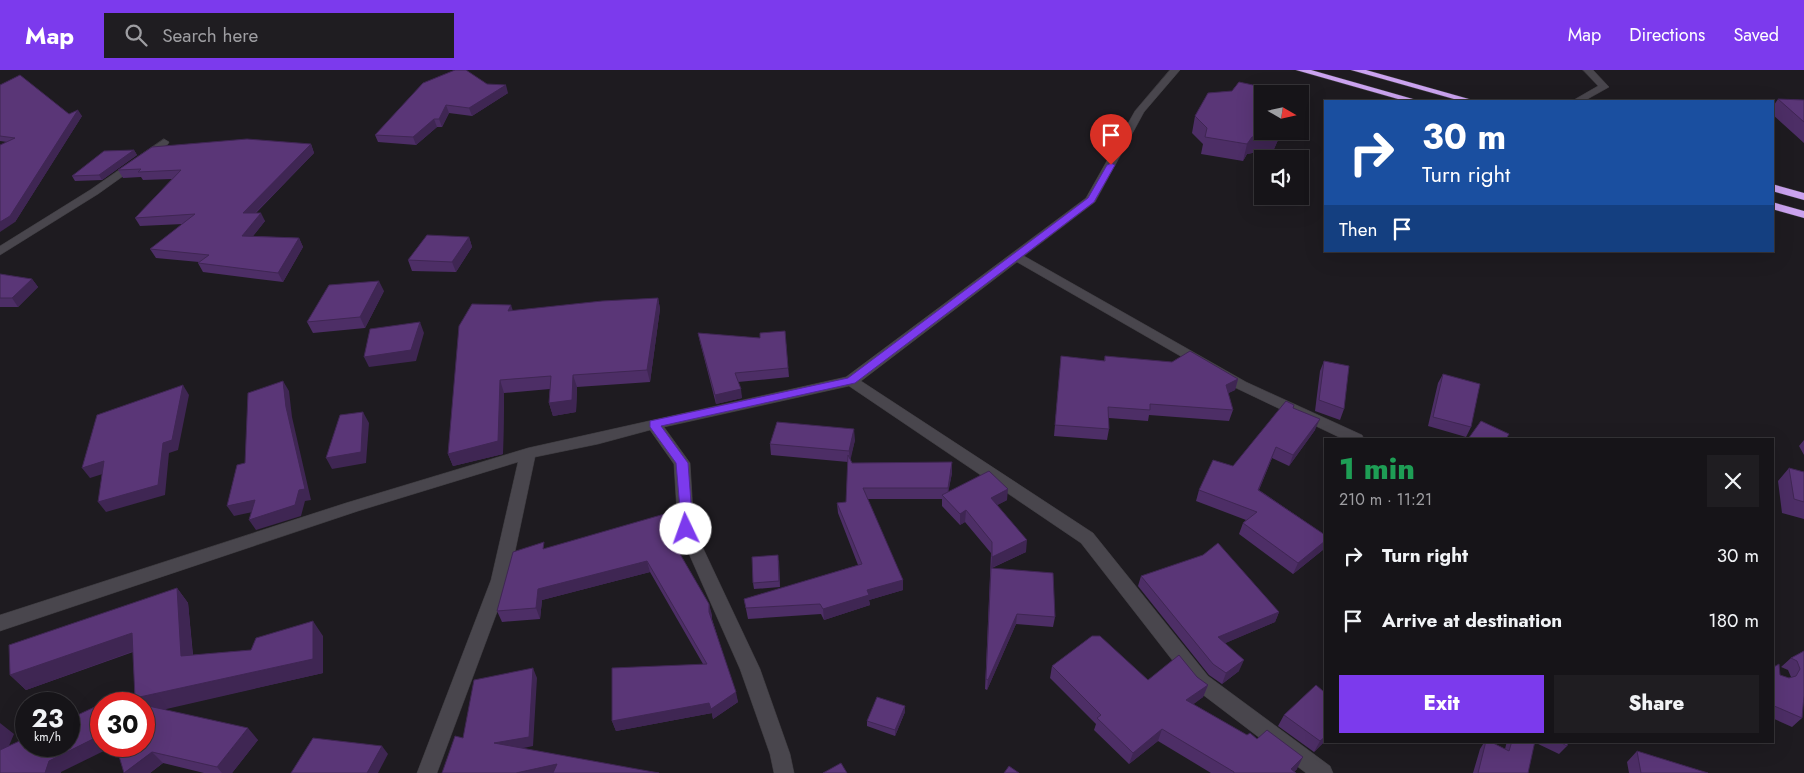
<!DOCTYPE html>
<meta charset="utf-8">
<style>
body{margin:0;font-family:Jost,sans-serif;background:#1f1d21;color:#f1f3f6;height:100vh;display:flex;flex-direction:column;font-size:19px;white-space:nowrap}
*{box-sizing:border-box;margin:0}
p{font-size:16px;color:#9e9ea2}
.icon{flex:none;width:28px;height:28px;fill:none;stroke:currentColor;stroke-width:2;stroke-linecap:round;stroke-linejoin:round}
.map{position:relative;flex:1;overflow:hidden}
.panel{position:absolute;left:1324px;top:368px;width:450px;height:305px;display:flex;flex-direction:column;background:#161418;border-radius:0px;box-shadow:0 5px 20px #0002,0 0 0 1px #353337}
.panel>*{flex:none}
.hud{position:absolute;left:1324px;top:30px;width:450px;height:152px;border-radius:0px;box-shadow:0 5px 20px #0002,0 0 0 1px #353337;background:#1a4fa0;color:#fff;overflow:hidden}
.needle{width:32px;rotate:99deg}
.controls{position:absolute;left:1254px;top:15px;display:grid;gap:10px}
.controls a{display:grid;place-items:center;width:55px;height:55px;border-radius:0px;background:#161418;box-shadow:0 5px 20px #0002,0 0 0 1px #353337;font-size:25px}
.speed{position:absolute;left:15px;top:622px;display:flex;gap:10px;font-size:25px;font-weight:700;text-align:center}
.speed>*{display:grid;place-content:center;width:65px;height:65px;border-radius:50%;background:#161418;box-shadow:0 5px 20px #0002,0 0 0 1px #353337;line-height:1}
.speed small{font-size:12px;font-weight:400}
.speed .limit{border:8px solid #d22;background:#fff;color:#111}
.pin{position:absolute;display:grid;place-items:center;width:42px;height:42px;color:#fff;margin:-51px -21px;border-radius:50% 50% 50% 0;rotate:-45deg;box-shadow:0 0 5px #0007}
.pin .icon{rotate:45deg}
.me{position:absolute;width:55px;margin:-28px;rotate:357deg;stroke-linejoin:round;filter:drop-shadow(0 0 4px #0008)}
.turn{display:flex;align-items:center;gap:18px;height:105px;padding:0 15px;font-size:22px}
.turn .icon{width:65px;height:65px;stroke-width:2.5}
.turn b{display:block;font-size:35px;line-height:42px}
.then{display:flex;align-items:center;height:48px;padding:0 15px;background:#0003;gap:10px;font-size:19px}
.round{display:grid;place-items:center;flex:none;width:52px;height:52px;border-radius:0px;background:#1f1d21}
.head{display:flex;align-items:center;justify-content:space-between;height:85px;padding:0 15px}
h1{font-size:30px;font-weight:800;line-height:38px;color:#1e9e55}
.action{display:flex;gap:10px;margin-top:auto;padding:10px 15px}
.action a{flex:1;height:58px;border-radius:0px;background:#7c3aed;color:#fff;font-size:20px;font-weight:800;line-height:58px;text-align:center}
.action a+a{background:#1f1d21;color:#f1f3f6}
ul{padding:0;list-style:none}
li{display:flex;align-items:center;gap:15px;height:65px;padding:0 15px}
li div{flex:1}
li b{display:block;font-size:19px}
li em{font-style:normal}
header{display:flex;align-items:center;gap:30px;box-sizing:border-box;height:70px;padding:0 25px;background:#7c3aed;color:#fff}
header strong{font-size:24px}
nav{display:flex;gap:28px;margin-inline-start:auto;font-size:18px}
.search{width:350px;height:45px;background:#1f1d21;display:flex;align-items:center;gap:12px;box-sizing:border-box;padding:0 18px;border-radius:0px;color:#9e9ea2;font-size:19px}
.map>svg:first-child{display:block}
.lines{fill:none;stroke-linecap:round;stroke-linejoin:round}
.minor-casing{stroke:#3a383c;stroke-width:1}
.highway-casing{stroke:#3a383c;stroke-width:1}
.minor{fill:#49464d;fill-rule:evenodd}
.highway{fill:#cba3f0;fill-rule:evenodd}
.wall{fill:#4d2e66}
.shaded-wall{fill:#3f2653}
.building{fill:#5a3677;stroke:#3f2653}
.route{fill:#7c3aed;stroke:#51269a}
</style>
<header>
<strong>Map</strong>
<div class="search"><svg class="icon" aria-label="search" viewBox="0 0 24 24"><circle cx="10" cy="10" r="6"/><path d="M15 15l6 6"/></svg>Search here</div>
<nav><a>Map</a><a>Directions</a><a>Saved</a></nav>
</header>
<div class="map">
<svg width="1804" height="703" viewBox="0 0 1804 703">
<rect width="100%" height="100%" fill="#1e1b20"/>
<g class="lines">
<g class="minor-casing">
<path id="minor" d="M 1170,0 L 1180,0 L 1144,42 L 1095,132 L 1024,186 L 1246,312 L 1362,365 L 1364,369 L 1343,369 L 1236,318 L 1017,192 L 861,311 L 1093,463 L 1208,606 L 1330,696 L 1333,703 L 1306,703 L 1194,618 L 1081,473 L 849,316 L 664,357 L 690,393 L 694,459 L 760,599 L 790,684 L 794,703 L 774,703 L 770,684 L 740,599 L 678,459 L 674,394 L 650,360 L 598,374 L 535,387 L 509,510 L 437,703 L 417,703 L 491,510 L 518,392 L 358,441 L 0,561 L 0,545 L 346,433 L 528,378 L 846,307 L 1086,128 L 1135,41 Z
M 1583,0 L 1593,0 L 1609,17 L 1584,31 L 1572,31 L 1598,16 Z
M 164,69 L 169,72 L 168,74 L 98,124 L 0,185 L 0,176 L 90,120 Z"/>
</g>
<g class="highway-casing">
<path id="highway" d="M 1296,0 L 1311,0 L 1420,31 L 1405,31 Z
M 1351,0 L 1366,0 L 1476,31 L 1461,31 Z
M 1772,114 L 1804,123 L 1804,130 L 1772,121 Z
M 1772,132 L 1804,141 L 1804,148 L 1772,139 Z"/>
</g>
<use href="#minor" class="minor"/>
<use href="#highway" class="highway"/>
</g>
<path class="wall" d="M 1239,12 L 1276,20 L 1275,24 L 1262,24 L 1262,61 L 1282,61 L 1274,79 L 1247,84 L 1243,91 L 1201,84 L 1203,74 L 1192,63 L 1195,46 L 1208,23 L 1232,21 Z
M 487,14 L 508,23 L 472,46 L 449,43 L 442,57 L 437,57 L 416,75 L 378,72 L 375,65 Z
M 0,15 L 69,44 L 82,46 L 15,152 L 7,72 L 0,71 Z
M 1778,29 L 1804,30 L 1804,73 L 1772,44 L 1772,38 Z
M 311,74 L 314,83 L 256,143 L 265,151 L 253,166 L 299,168 L 303,177 L 283,212 L 203,202 L 198,193 L 199,192 L 156,188 L 150,179 L 183,154 L 140,156 L 135,148 L 172,109 L 143,110 L 141,107 L 123,108 L 118,100 Z
M 134,80 L 137,85 L 102,110 L 75,111 L 72,106 Z
M 469,167 L 472,177 L 456,202 L 412,201 L 408,190 Z
M 0,204 L 32,209 L 38,217 L 18,237 L 0,237 Z
M 384,221 L 365,258 L 313,263 L 307,252 Z
M 658,228 L 660,239 L 650,312 L 577,317 L 576,342 L 553,346 L 549,333 L 550,319 L 504,323 L 503,384 L 453,396 L 448,384 L 513,241 Z
M 785,261 L 789,307 L 738,312 L 742,328 L 716,334 L 700,272 L 698,263 L 760,268 Z
M 1061,286 L 1104,291 L 1105,286 L 1238,309 L 1235,320 L 1228,323 L 1233,340 L 1229,351 L 1149,345 L 1148,351 L 1109,348 L 1109,359 L 1107,370 L 1054,366 Z
M 1324,291 L 1344,339 L 1340,350 L 1315,341 L 1320,301 Z
M 1443,304 L 1471,357 L 1466,367 L 1428,356 L 1438,313 Z
M 1293,338 L 1315,360 L 1289,396 L 1272,388 L 1259,420 L 1325,465 L 1325,477 L 1324,479 L 1293,504 L 1239,464 L 1243,453 L 1246,450 L 1196,431 L 1199,420 L 1233,396 Z
M 855,370 L 850,389 L 852,393 L 952,403 L 948,422 L 1007,430 L 997,435 L 1026,482 L 992,498 L 1055,547 L 1053,557 L 1016,554 L 987,620 L 985,619 L 991,483 L 965,452 L 960,455 L 942,436 L 942,429 L 867,429 L 903,510 L 903,520 L 869,530 L 870,535 L 824,550 L 821,544 L 748,549 L 744,529 L 858,495 L 838,443 L 837,433 L 846,432 L 848,392 L 771,385 L 770,374 Z
M 1804,370 L 1804,385 L 1799,376 Z
M 1789,398 L 1804,402 L 1804,449 L 1782,443 L 1778,411 Z
M 546,478 L 680,484 L 709,534 L 712,549 L 738,632 L 713,649 L 712,643 L 616,661 L 612,651 L 703,594 L 650,502 L 542,530 L 540,549 L 502,552 L 497,541 Z
M 779,490 L 780,517 L 754,519 L 753,513 Z
M 1141,506 L 1279,542 L 1275,552 L 1225,573 L 1239,601 L 1222,614 L 1209,605 L 1138,516 Z
M 177,518 L 188,533 L 193,585 L 251,580 L 323,566 L 323,603 L 163,639 L 258,670 L 232,703 L 204,703 L 163,693 L 150,703 L 144,634 L 140,634 L 135,628 L 133,582 L 26,620 L 10,605 Z
M 1804,581 L 1802,648 L 1792,657 L 1772,648 L 1772,598 L 1780,605 L 1789,608 L 1791,607 L 1788,600 L 1781,597 L 1791,588 Z
M 1052,596 L 1148,610 L 1197,607 L 1208,615 L 1203,627 L 1193,634 L 1247,665 L 1257,669 L 1297,699 L 1294,702 L 1296,703 L 1211,703 L 1158,671 L 1129,694 L 1094,660 L 1096,654 L 1050,608 Z
M 905,636 L 905,642 L 895,666 L 867,656 L 867,651 Z
M 1284,645 L 1325,671 L 1314,682 L 1278,656 Z
M 1485,671 L 1489,671 L 1505,679 L 1507,671 L 1568,671 L 1567,676 L 1559,684 L 1534,672 L 1528,703 L 1473,703 L 1480,679 Z
M 1637,681 L 1708,703 L 1629,703 L 1627,692 Z"/>
<path class="shaded-wall" d="M 506,15 L 508,23 L 472,46 L 469,38 Z
M 446,35 L 449,43 L 442,57 L 439,49 Z
M 78,40 L 82,46 L 15,152 L 0,162 L 0,152 Z
M 434,49 L 437,57 L 416,75 L 413,67 Z
M 1279,61 L 1282,61 L 1274,79 L 1247,84 L 1243,91 L 1247,74 L 1252,67 Z
M 311,74 L 314,83 L 247,151 L 243,143 Z
M 134,80 L 137,85 L 102,110 L 99,105 Z
M 261,143 L 265,151 L 246,175 L 242,166 Z
M 469,167 L 472,177 L 456,202 L 452,192 Z
M 299,168 L 303,177 L 283,212 L 278,203 Z
M 32,209 L 38,217 L 18,237 L 12,228 Z
M 379,211 L 384,221 L 365,258 L 360,247 Z
M 658,228 L 660,239 L 650,312 L 647,300 Z
M 511,235 L 515,247 L 508,241 Z
M 420,252 L 424,263 L 416,291 L 369,297 L 364,287 Z
M 573,305 L 577,317 L 576,342 L 553,346 L 549,333 Z
M 1238,309 L 1235,320 L 1223,326 L 1226,315 Z
M 500,310 L 504,323 L 503,384 L 453,396 L 448,384 Z
M 283,311 L 289,321 L 292,347 L 311,430 L 305,431 L 301,446 L 256,460 L 249,450 L 286,337 Z
M 183,315 L 189,325 L 178,380 L 169,383 L 165,425 L 106,442 L 98,432 L 163,373 Z
M 741,319 L 742,328 L 716,334 L 715,325 Z
M 363,342 L 369,353 L 366,393 L 332,399 L 326,388 Z
M 1320,349 L 1315,360 L 1289,396 L 1293,385 Z
M 854,359 L 855,370 L 850,392 L 849,381 Z
M 1276,377 L 1272,388 L 1254,431 L 1258,420 Z
M 104,391 L 112,401 L 90,408 L 82,398 Z
M 952,392 L 952,403 L 947,429 L 948,418 Z
M 1008,419 L 1007,430 L 990,439 L 991,428 Z
M 255,430 L 262,440 L 234,446 L 227,436 Z
M 966,440 L 965,452 L 960,455 L 960,444 Z
M 1027,470 L 1026,482 L 991,498 L 992,487 Z
M 1325,471 L 1325,477 L 1324,479 L 1293,504 L 1298,493 Z
M 647,491 L 650,502 L 542,530 L 540,549 L 536,538 L 538,519 Z
M 903,510 L 903,520 L 869,530 L 870,535 L 824,550 L 823,539 L 867,520 Z
M 177,518 L 188,533 L 194,600 L 181,586 Z
M 709,534 L 712,545 L 712,553 L 709,542 Z
M 1279,542 L 1275,552 L 1214,578 L 1218,567 Z
M 1017,544 L 1016,554 L 987,620 L 988,610 Z
M 313,551 L 323,566 L 323,603 L 149,643 L 144,638 L 144,634 L 140,634 L 135,628 L 313,589 Z
M 132,563 L 145,577 L 26,620 L 10,605 Z
M 1244,590 L 1239,601 L 1222,614 L 1226,603 Z
M 533,598 L 537,608 L 533,676 L 499,683 L 494,673 Z
M 1208,615 L 1203,627 L 1182,643 L 1186,630 Z
M 736,622 L 738,632 L 713,649 L 711,639 Z
M 709,633 L 712,643 L 616,661 L 612,651 Z
M 905,636 L 905,642 L 895,666 L 895,660 Z
M 0,653 L 14,664 L 0,697 Z
M 248,658 L 258,670 L 232,703 L 222,703 L 217,697 Z
M 1162,659 L 1158,671 L 1129,694 L 1133,683 Z
M 101,665 L 101,676 L 114,676 L 61,702 L 61,703 L 45,703 L 49,691 Z
M 1325,667 L 1325,671 L 1314,682 L 1320,671 Z
M 382,676 L 388,684 L 378,703 L 367,703 Z
M 152,682 L 163,693 L 150,703 L 124,703 Z
M 1303,687 L 1297,699 L 1293,703 L 1291,699 Z
M 557,694 L 561,703 L 516,703 Z"/>
<path class="building" d="M 455,0 L 466,0 L 487,14 L 506,15 L 469,38 L 446,35 L 439,49 L 434,49 L 413,67 L 375,65 L 423,13 Z
M 20,5 L 69,44 L 78,40 L 10,146 L 0,152 L 0,75 L 15,68 L 0,66 L 0,15 Z
M 1239,12 L 1276,20 L 1274,24 L 1262,24 L 1262,61 L 1279,61 L 1279,62 L 1252,67 L 1247,74 L 1205,67 L 1207,58 L 1195,46 L 1208,23 L 1232,21 Z
M 1778,29 L 1804,30 L 1804,52 Z
M 247,69 L 311,74 L 243,143 L 261,143 L 242,166 L 299,168 L 278,203 L 198,193 L 209,185 L 150,179 L 195,144 L 135,148 L 181,100 L 138,102 L 141,99 L 118,100 L 152,77 Z
M 134,80 L 99,105 L 72,106 L 104,81 Z
M 427,165 L 469,167 L 452,192 L 408,190 Z
M 0,204 L 32,209 L 12,228 L 0,228 Z
M 379,211 L 360,247 L 307,252 L 329,215 Z
M 658,228 L 647,300 L 573,305 L 572,330 L 549,333 L 551,306 L 500,310 L 498,371 L 448,384 L 459,256 L 472,234 L 511,235 L 508,241 L 602,231 Z
M 420,252 L 411,280 L 364,287 L 370,259 Z
M 785,261 L 788,298 L 735,303 L 741,319 L 715,325 L 698,263 L 760,268 L 760,263 Z
M 1190,281 L 1238,309 L 1226,315 L 1233,340 L 1150,334 L 1150,340 L 1108,337 L 1109,359 L 1055,355 L 1061,286 L 1105,291 L 1105,286 L 1172,292 Z
M 1324,291 L 1349,296 L 1344,339 L 1319,330 Z
M 1443,304 L 1480,314 L 1471,357 L 1433,347 Z
M 283,311 L 286,337 L 305,419 L 299,420 L 295,435 L 249,450 L 255,430 L 227,436 L 237,395 L 245,393 L 248,323 Z
M 183,315 L 172,370 L 163,373 L 158,415 L 98,432 L 104,391 L 82,398 L 97,345 Z
M 1286,331 L 1294,335 L 1293,338 L 1320,349 L 1293,385 L 1276,377 L 1258,420 L 1325,465 L 1325,471 L 1298,493 L 1243,453 L 1257,442 L 1199,420 L 1213,390 L 1233,396 Z
M 363,342 L 361,382 L 326,388 L 340,345 Z
M 1481,351 L 1509,364 L 1506,369 L 1468,369 Z
M 777,352 L 854,359 L 849,381 L 770,374 Z
M 848,385 L 852,393 L 952,392 L 948,418 L 863,418 L 903,510 L 867,520 L 869,525 L 823,539 L 820,534 L 746,538 L 744,529 L 862,494 L 837,433 L 846,432 Z
M 1789,398 L 1804,402 L 1804,432 L 1794,429 Z
M 989,401 L 1008,419 L 991,428 L 1027,470 L 992,487 L 992,472 L 966,440 L 960,444 L 942,425 Z
M 668,443 L 680,484 L 709,534 L 709,542 L 736,622 L 711,639 L 709,633 L 612,651 L 612,598 L 707,594 L 647,491 L 538,519 L 536,538 L 497,541 L 513,482 L 544,472 L 543,479 Z
M 1218,473 L 1279,542 L 1218,567 L 1244,590 L 1226,603 L 1213,594 L 1141,506 L 1203,485 Z
M 778,485 L 779,511 L 753,513 L 752,487 Z
M 991,498 L 1053,503 L 1055,547 L 1017,544 L 988,610 L 986,609 Z
M 177,518 L 181,586 L 251,580 L 256,568 L 313,551 L 313,589 L 135,628 L 132,563 L 10,605 L 9,575 Z
M 1092,566 L 1100,566 L 1148,610 L 1179,585 L 1197,607 L 1208,615 L 1186,630 L 1247,665 L 1250,663 L 1257,669 L 1267,660 L 1303,687 L 1291,699 L 1296,703 L 1234,703 L 1234,702 L 1162,659 L 1133,683 L 1097,648 L 1101,645 L 1052,596 Z
M 1804,581 L 1804,626 L 1802,648 L 1772,635 L 1772,598 L 1779,594 L 1780,605 L 1789,608 L 1796,606 L 1800,599 L 1797,591 L 1791,588 Z
M 533,598 L 529,667 L 494,673 L 659,703 L 553,703 L 557,694 L 516,703 L 442,703 L 455,666 L 463,668 L 474,610 Z
M 1316,615 L 1323,621 L 1325,619 L 1325,667 L 1320,671 L 1284,645 Z
M 877,627 L 905,636 L 895,660 L 867,651 Z
M 114,629 L 138,634 L 103,634 Z
M 101,634 L 101,665 L 49,691 L 45,703 L 0,703 L 0,680 L 26,668 L 26,676 L 69,676 L 69,649 Z
M 144,635 L 248,658 L 217,697 L 152,682 L 124,703 L 116,676 L 144,676 Z
M 313,668 L 382,676 L 367,703 L 291,703 Z
M 1486,671 L 1489,671 L 1509,681 L 1512,671 L 1535,671 L 1528,703 L 1478,703 Z
M 1558,671 L 1568,671 L 1567,676 Z
M 1637,681 L 1708,703 L 1641,703 Z
M 841,693 L 847,703 L 823,703 Z
M 1009,696 L 1019,703 L 1004,703 Z"/>
<path class="route" d="M 1111,93 L 1115,95 L 1094,132 L 855,313 L 661,356 L 688,393 L 693,459 L 686,464 L 682,462 L 676,393 L 650,357 L 650,351 L 848,308 L 1088,128 L 1107,95 Z"/>
</svg>
<div class="controls">
<a><svg class="needle" viewBox="-14 -14 28 28"><path d="M0-13l5 13h-10z" fill="#e53935"/><path d="M0 13l5-13h-10z" fill="#9e9ea2"/></svg></a>
<a><svg class="icon" aria-label="sound" viewBox="0 0 24 24"><path d="M4 9h4l5-4v14l-5-4H4zM17 9q2 3 0 6"/></svg></a>
</div>
<div class="speed"><div>23<small>km/h</small></div><div class="limit">30</div></div>
<div class="pin" style="left:1111px;top:95px;background:#d93025"><svg class="icon" aria-label="arrive" viewBox="0 0 24 24"><path d="M6 21V4h12l-3 4 3 4H6"/></svg></div>
<svg class="me" style="left:686px;top:459px" viewBox="-20 -20 40 40"><circle r="19" fill="#fff"/><path d="M0-13L10 11 0 6-10 11z" fill="#7c3aed"/></svg>
<div class="hud">
<div class="turn"><svg class="icon" aria-label="right" viewBox="0 0 24 24"><path d="M7 20v-9h11M14 6l5 5-5 5"/></svg><div><b>30 m</b>Turn right</div></div>
<div class="then">Then<svg class="icon" aria-label="arrive" viewBox="0 0 24 24"><path d="M6 21V4h12l-3 4 3 4H6"/></svg></div>
</div>
<section class="panel">
<div class="head"><div><h1>1 min</h1><p>210 m · 11:21</p></div><a class="round"><svg class="icon" aria-label="close" viewBox="0 0 24 24"><path d="M6 6l12 12M18 6L6 18"/></svg></a></div>
<ul>
<li><svg class="icon" aria-label="right" viewBox="0 0 24 24"><path d="M7 20v-9h11M14 6l5 5-5 5"/></svg><div><b>Turn right</b></div><em>30 m</em></li>
<li><svg class="icon" aria-label="arrive" viewBox="0 0 24 24"><path d="M6 21V4h12l-3 4 3 4H6"/></svg><div><b>Arrive at destination</b></div><em>180 m</em></li>
</ul>
<div class="action"><a>Exit</a><a>Share</a></div>
</section>
</div>
